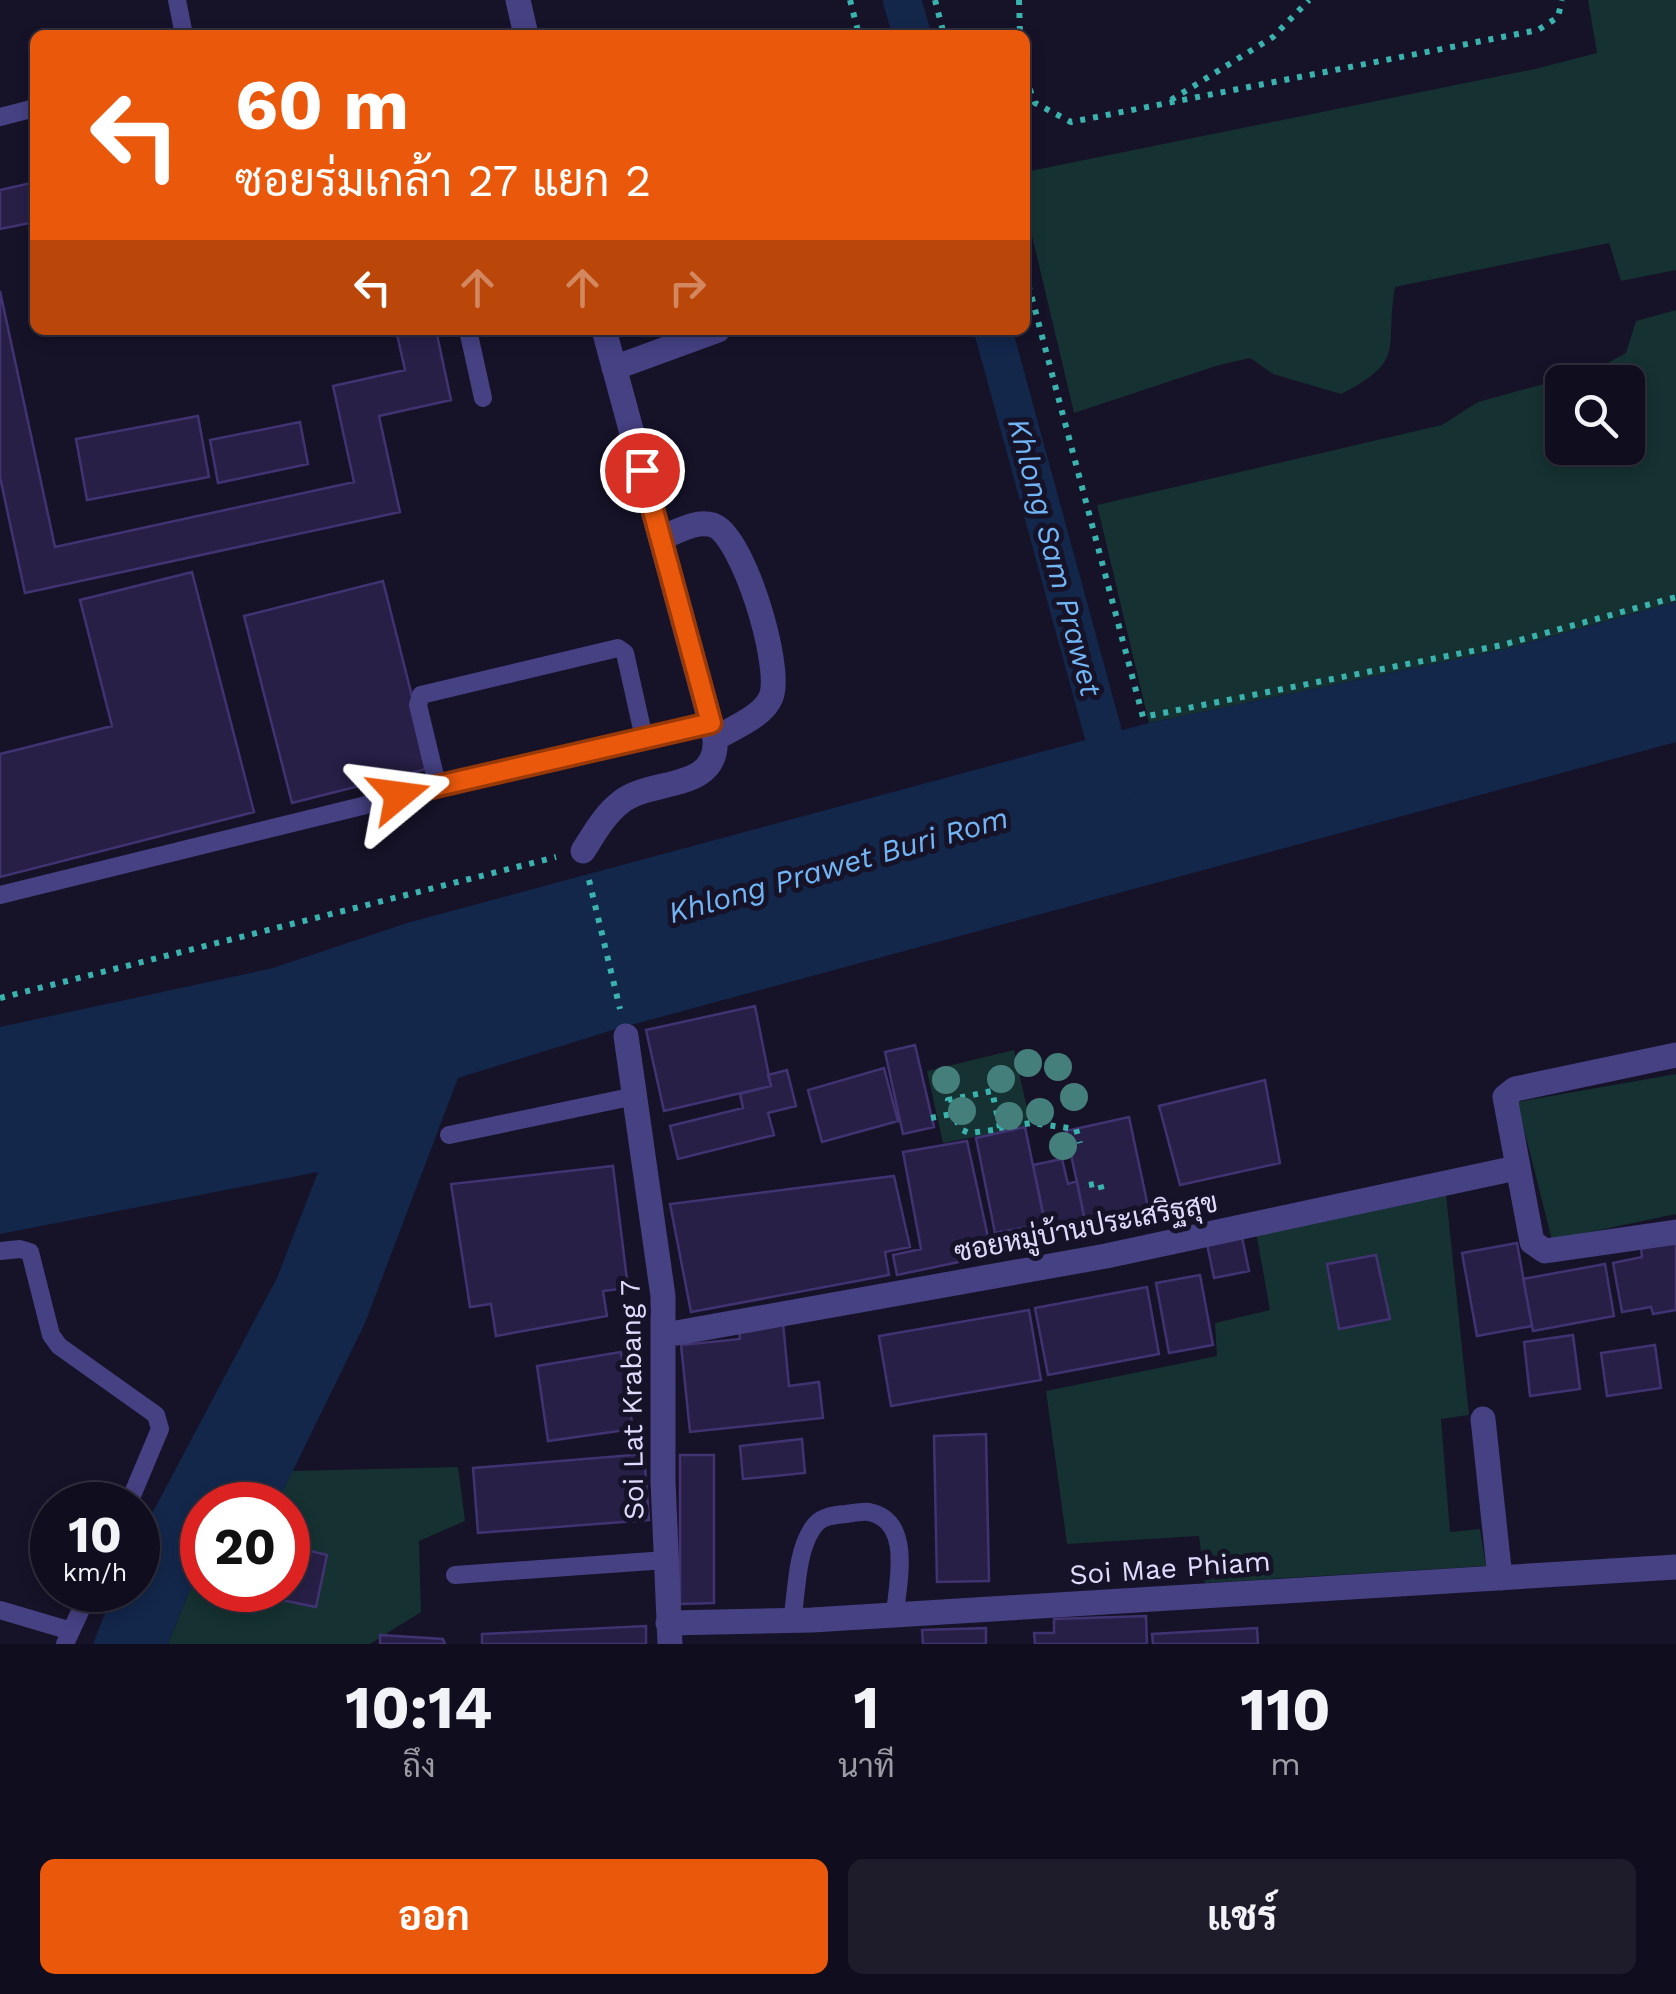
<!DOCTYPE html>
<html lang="th">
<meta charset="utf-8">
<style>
body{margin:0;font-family:"Work Sans",Sarabun,sans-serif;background:#1e1c2b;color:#f1f3f6;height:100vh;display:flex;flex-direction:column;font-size:38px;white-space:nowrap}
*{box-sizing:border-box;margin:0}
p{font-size:32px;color:#9c9ca4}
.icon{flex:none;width:55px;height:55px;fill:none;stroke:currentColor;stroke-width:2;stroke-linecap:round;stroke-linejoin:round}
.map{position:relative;height:1644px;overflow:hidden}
.panel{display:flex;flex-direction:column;background:#100e1e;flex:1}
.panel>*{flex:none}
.hud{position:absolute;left:30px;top:30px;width:1000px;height:305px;border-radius:15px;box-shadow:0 5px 15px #0003,0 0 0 2px #302e3c;background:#ea580c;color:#fff;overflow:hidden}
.fabs{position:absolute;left:1545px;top:365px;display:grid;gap:20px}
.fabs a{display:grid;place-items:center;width:100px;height:100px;border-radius:15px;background:#100e1e;box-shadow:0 5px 15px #0003,0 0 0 2px #302e3c;font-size:50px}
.speed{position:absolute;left:30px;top:1482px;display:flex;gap:20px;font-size:50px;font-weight:700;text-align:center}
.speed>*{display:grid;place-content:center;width:130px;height:130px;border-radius:50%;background:#100e1e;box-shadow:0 5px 15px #0003,0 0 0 2px #302e3c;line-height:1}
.speed small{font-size:25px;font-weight:400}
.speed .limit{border:15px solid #d22;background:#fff;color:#111}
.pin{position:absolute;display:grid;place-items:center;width:85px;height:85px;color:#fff;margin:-42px;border:5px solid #fff;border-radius:50%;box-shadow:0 2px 10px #0007}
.me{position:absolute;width:110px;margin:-55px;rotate:74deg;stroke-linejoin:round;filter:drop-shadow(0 0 8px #0008)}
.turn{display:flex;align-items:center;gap:35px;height:210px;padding:0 40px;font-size:45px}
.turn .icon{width:130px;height:130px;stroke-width:2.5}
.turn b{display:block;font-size:70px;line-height:85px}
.lanes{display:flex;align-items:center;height:95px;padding:0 40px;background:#0003;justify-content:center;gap:50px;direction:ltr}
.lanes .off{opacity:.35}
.eta{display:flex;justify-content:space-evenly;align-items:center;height:170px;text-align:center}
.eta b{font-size:60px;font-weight:700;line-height:70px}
.primary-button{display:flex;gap:20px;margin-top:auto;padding:20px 40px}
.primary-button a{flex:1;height:115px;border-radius:15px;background:#ea580c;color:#fff;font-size:40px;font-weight:700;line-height:115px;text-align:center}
.primary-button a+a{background:#1e1c2b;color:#f1f3f6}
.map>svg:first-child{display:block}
.green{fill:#153131;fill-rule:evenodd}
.water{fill:#13274b}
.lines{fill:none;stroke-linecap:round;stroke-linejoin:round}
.canal{stroke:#13274b;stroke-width:38}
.building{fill:#281f47;stroke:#413371;stroke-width:2.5}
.path{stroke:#3ab2ad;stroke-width:6;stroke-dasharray:5 8;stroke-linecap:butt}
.service{stroke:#454183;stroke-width:18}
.minor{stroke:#454183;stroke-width:25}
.tree{fill:#457f7b}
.route-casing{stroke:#983908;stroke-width:25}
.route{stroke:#ea580c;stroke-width:18}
.labels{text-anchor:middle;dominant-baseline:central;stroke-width:10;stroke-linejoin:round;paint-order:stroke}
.street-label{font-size:28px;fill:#e0dbfc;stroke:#161228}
.water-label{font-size:30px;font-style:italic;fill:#71b5f4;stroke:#161228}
</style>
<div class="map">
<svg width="1676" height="1644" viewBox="0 0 1676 1644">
<rect width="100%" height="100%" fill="#161228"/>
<path class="green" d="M 1588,0 L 1676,0 L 1676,270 L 1621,281 L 1609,243 L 1395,287 C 1384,350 1408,360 1341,394 L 1273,374 L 1250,358 L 1219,365 L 1074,413 L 1025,206 L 1025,172 L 1535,69 L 1597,53 Z
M 1676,310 L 1676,602 L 1506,649 L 1149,723 L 1097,505 L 1442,425 L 1478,402 L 1595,370 L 1626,353 L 1636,321 ZM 1562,382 L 1628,382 L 1628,448 L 1562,448 Z
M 1014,1050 L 1031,1126 L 943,1143 L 927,1071 Z
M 1676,1074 L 1676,1214 L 1552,1240 L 1517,1102 Z
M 1446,1194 L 1469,1415 L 1441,1419 L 1450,1532 L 1480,1529 L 1486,1566 L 1205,1583 L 1199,1536 L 1067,1544 L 1046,1391 L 1217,1356 L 1215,1323 L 1270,1310 L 1256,1232 Z
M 458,1467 L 465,1521 L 419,1541 L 421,1612 L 370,1644 L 168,1644 L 188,1594 L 202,1572 L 202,1590 L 288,1590 L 288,1505 L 246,1505 L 257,1489 L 283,1490 L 292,1471 Z"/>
<path class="water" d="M 1676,602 L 1676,742 L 616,1029 L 458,1078 L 365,1323 L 283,1491 L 257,1489 L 246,1505 L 202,1505 L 202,1572 L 188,1594 L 168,1644 L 93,1644 L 114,1590 L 138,1590 L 138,1540 L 277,1278 L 318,1172 L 0,1234 L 0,1027 L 273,968 L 407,923 L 1149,723 L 1506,649 Z"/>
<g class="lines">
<path class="canal" d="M 902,0 L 912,35
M 993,330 L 1117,784"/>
</g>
<path class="building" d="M 35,182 L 35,222 L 0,229 L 0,190 Z
M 0,291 L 55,547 L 354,482 L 333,386 L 405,370 L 396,330 L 436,330 L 451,400 L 379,416 L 400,512 L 25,593 L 0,477 Z
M 198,416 L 209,477 L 87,500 L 76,439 Z
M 300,422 L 308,464 L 218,483 L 210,440 Z
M 192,572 L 254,812 L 0,877 L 0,754 L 112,726 L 80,600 Z
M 383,581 L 430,768 L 292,803 L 244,616 Z
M 755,1006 L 771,1086 L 664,1111 L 646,1030 Z
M 915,1045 L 934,1127 L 903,1134 L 885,1052 Z
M 884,1068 L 898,1121 L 822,1142 L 808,1090 Z
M 787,1070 L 796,1106 L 768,1113 L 774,1135 L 678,1159 L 670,1126 L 743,1108 L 740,1094 L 771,1086 L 768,1075 Z
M 1265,1080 L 1280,1163 L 1180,1185 L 1159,1106 Z
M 1129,1117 L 1150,1216 L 1087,1230 L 1066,1131 Z
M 1025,1127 L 1045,1224 L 995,1233 L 976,1138 Z
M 967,1141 L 992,1255 L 897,1275 L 893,1255 L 921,1249 L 903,1152 Z
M 1062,1159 L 1068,1184 L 1077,1181 L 1085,1222 L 1047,1231 L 1033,1165 Z
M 613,1166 L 628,1288 L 603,1291 L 607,1316 L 496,1336 L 491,1304 L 470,1307 L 451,1184 Z
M 894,1176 L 910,1247 L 885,1252 L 889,1275 L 691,1312 L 670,1204 Z
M 1045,1224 L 1049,1243 L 999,1253 L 995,1233 Z
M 1242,1237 L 1249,1271 L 1214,1278 L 1207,1244 Z
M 1676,1242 L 1676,1310 L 1653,1314 L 1651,1307 L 1622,1312 L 1613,1263 L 1642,1257 L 1641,1248 Z
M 1517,1243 L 1532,1326 L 1477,1336 L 1462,1253 Z
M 1376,1255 L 1390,1319 L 1339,1329 L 1327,1264 Z
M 1605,1264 L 1614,1316 L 1533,1331 L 1523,1279 Z
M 1200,1275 L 1213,1345 L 1169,1353 L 1156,1283 Z
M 1147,1287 L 1159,1354 L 1048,1375 L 1035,1308 Z
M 1029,1310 L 1041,1380 L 891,1406 L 879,1336 Z
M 783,1323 L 789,1386 L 819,1382 L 823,1418 L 690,1432 L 681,1345 L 740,1339 L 739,1328 Z
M 1573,1335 L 1580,1389 L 1530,1396 L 1524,1342 Z
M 1655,1345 L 1661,1388 L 1607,1396 L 1601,1353 Z
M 621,1352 L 633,1429 L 548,1441 L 537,1366 Z
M 986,1434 L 989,1581 L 937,1582 L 934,1436 Z
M 802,1439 L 805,1473 L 743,1479 L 740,1446 Z
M 644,1454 L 649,1520 L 478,1533 L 473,1468 Z
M 680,1455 L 714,1455 L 714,1603 L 680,1604 Z
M 306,1550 L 327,1555 L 316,1607 L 257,1595 L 258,1590 L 288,1590 L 288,1579 L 299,1581 Z
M 1146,1616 L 1147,1644 L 1035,1644 L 1034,1633 L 1054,1633 L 1054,1619 Z
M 646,1626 L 646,1644 L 482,1644 L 482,1634 Z
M 986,1628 L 986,1644 L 923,1644 L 922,1630 Z
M 1257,1628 L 1258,1644 L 1153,1644 L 1152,1634 Z
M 380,1635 L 443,1639 L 445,1644 L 380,1644 Z"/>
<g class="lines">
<path class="path" d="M 850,0 L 859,35
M 935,0 L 944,35
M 1019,0 L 1020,35
M 1025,77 L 1035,103 L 1071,122 L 1538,30 L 1558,17 L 1562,0
M 1171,100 L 1273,37 L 1309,0
M 1025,272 L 1143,717 L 1502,645 L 1676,597
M 589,880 L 620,1009
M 0,998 L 556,857
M 931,1118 L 952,1114
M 999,1128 L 1031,1123 L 1076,1129 L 1080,1143
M 993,1130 L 969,1133 L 960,1129 L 948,1100 L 992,1091 L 1000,1128
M 1089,1185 L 1100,1183 L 1102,1191"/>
<path class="service" d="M 177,0 L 184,35
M 0,117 L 35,108
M 468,330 L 483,398
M 437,784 L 418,705 L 421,695 L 618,648 L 625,653 L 644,738
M 0,895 L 362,806 L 437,784 L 711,723
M 449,1135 L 635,1096
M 0,1251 L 20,1249 L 30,1252 L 51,1335 L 59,1346 L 156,1415 L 160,1429 L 128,1505
M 455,1575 L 666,1560
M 0,1610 L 71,1631
M 792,1621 C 797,1591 796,1554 812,1529 C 819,1517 832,1515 846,1514 C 853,1513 863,1511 869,1512 C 914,1521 897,1584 895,1615
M 65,1644 L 90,1590"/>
<path class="minor" d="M 518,0 L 526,35
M 614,368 L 718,330
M 661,538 C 677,532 695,520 713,525 C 743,535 783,667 771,697 C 763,717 732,728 715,739
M 583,851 C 594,834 605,814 621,802 C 651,778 719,792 715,739 L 604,330
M 626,1036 L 663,1296 L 663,1481 L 670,1644
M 1676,1055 L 1515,1089 L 1505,1097 L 1532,1242 L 1545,1251 L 1676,1232
M 665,1335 L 1106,1256 L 1516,1168
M 1483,1419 L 1500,1578
M 668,1623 L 812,1620 L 1676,1567"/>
</g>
<g class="tree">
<circle cx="1028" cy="1063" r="14"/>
<circle cx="1058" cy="1067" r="14"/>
<circle cx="1001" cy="1079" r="14"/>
<circle cx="946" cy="1080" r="14"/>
<circle cx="1074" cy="1097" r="14"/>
<circle cx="962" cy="1111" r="14"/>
<circle cx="1040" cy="1112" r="14"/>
<circle cx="1009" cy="1116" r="14"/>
<circle cx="1063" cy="1146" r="14"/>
</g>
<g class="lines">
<g class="route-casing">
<path id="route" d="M 399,795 L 711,723 L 642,470"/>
</g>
<use href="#route" class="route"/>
</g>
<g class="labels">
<g class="street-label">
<text transform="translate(1086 1227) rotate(-11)">ซอยหมู่บ้านประเสริฐสุข</text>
<text transform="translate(632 1400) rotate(-91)">Soi Lat Krabang 7</text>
<text transform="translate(1170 1568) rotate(-4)">Soi Mae Phiam</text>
</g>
<g class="water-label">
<text transform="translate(1055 557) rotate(75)">Khlong Sam Prawet</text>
<text transform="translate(838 865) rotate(-16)">Khlong Prawet Buri Rom</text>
</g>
</g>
</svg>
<div class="fabs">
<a><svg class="icon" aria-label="search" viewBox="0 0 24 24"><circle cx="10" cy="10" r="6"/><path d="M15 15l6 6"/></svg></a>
</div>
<div class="speed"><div>10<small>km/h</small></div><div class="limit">20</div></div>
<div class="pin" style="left:642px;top:470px;background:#d93025"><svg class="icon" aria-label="arrive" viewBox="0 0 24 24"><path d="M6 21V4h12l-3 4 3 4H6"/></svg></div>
<svg class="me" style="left:399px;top:795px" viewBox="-20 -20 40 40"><path d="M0-17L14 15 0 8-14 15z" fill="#ea580c" stroke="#fff" stroke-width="4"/></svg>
<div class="hud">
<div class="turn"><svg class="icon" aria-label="left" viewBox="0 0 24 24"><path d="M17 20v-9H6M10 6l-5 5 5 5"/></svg><div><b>60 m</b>ซอยร่มเกล้า 27 แยก 2</div></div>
<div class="lanes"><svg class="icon" aria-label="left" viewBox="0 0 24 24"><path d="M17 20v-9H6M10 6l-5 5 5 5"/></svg><svg class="icon off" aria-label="ahead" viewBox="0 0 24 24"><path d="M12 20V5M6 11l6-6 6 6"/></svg><svg class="icon off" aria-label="ahead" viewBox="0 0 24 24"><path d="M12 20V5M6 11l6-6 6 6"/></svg><svg class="icon off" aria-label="right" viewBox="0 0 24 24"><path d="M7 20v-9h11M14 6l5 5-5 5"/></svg></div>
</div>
</div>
<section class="panel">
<div class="eta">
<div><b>10:14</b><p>ถึง</p></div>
<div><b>1</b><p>นาที</p></div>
<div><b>110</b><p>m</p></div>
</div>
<div class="primary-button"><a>ออก</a><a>แชร์</a></div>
</section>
